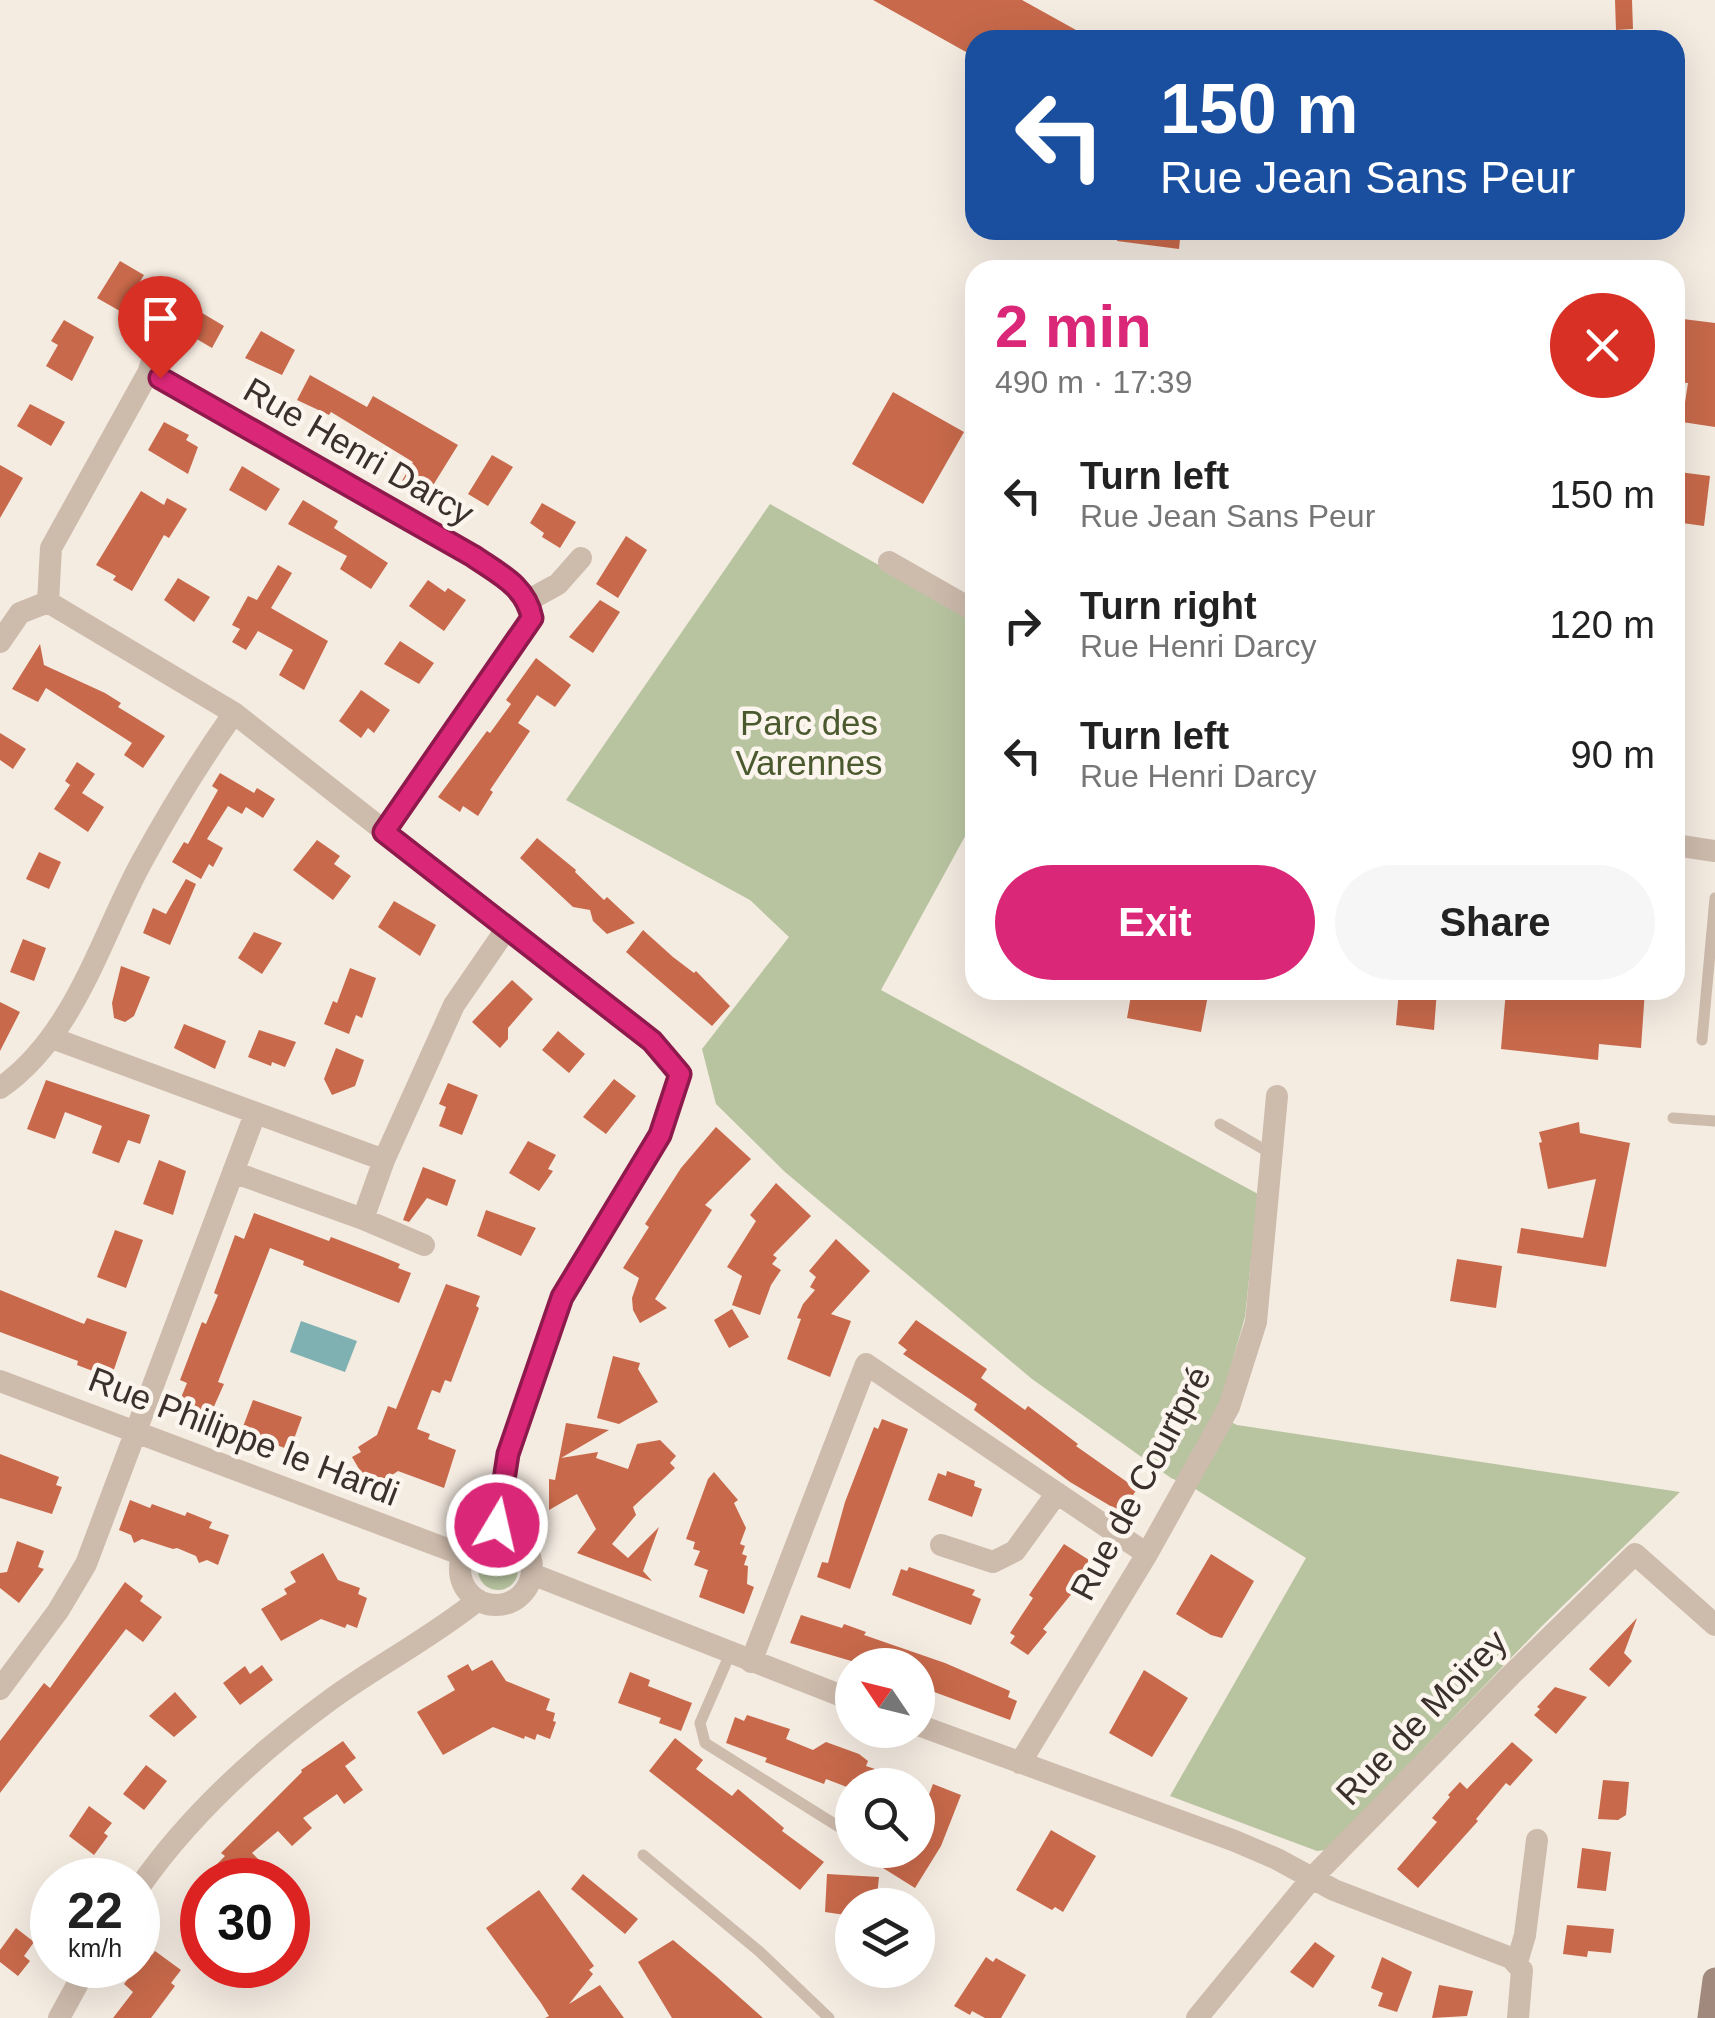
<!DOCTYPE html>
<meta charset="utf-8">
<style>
body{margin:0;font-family:Arial,sans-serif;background:#f6f6f6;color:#222;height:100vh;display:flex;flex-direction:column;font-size:38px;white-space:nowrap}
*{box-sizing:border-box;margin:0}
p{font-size:32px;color:#767676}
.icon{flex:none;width:55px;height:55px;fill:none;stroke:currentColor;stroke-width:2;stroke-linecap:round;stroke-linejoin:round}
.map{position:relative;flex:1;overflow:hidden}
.side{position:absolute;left:965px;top:260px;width:720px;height:740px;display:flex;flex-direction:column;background:#fff;border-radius:30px;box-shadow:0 10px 40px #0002}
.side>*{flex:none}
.hud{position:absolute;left:965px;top:30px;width:720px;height:210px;border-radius:30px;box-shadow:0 10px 40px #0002;background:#1a4fa0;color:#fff;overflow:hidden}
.needle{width:65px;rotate:305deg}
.controls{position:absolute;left:835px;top:1648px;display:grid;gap:20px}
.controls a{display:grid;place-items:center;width:100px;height:100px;border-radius:50%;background:#fff;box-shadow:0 10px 40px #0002;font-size:50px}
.speed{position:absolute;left:30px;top:1858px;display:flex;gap:20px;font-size:50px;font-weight:700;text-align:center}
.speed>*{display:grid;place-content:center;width:130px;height:130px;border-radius:50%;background:#fff;box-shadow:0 10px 40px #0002;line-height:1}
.speed small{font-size:25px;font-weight:400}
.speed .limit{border:15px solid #d22;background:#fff;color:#111}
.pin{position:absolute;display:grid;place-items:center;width:85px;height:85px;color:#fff;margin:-102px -42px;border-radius:50% 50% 50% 0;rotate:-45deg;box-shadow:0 0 10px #0007}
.pin .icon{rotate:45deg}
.me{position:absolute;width:110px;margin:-55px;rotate:9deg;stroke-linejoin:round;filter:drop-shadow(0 0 8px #0008)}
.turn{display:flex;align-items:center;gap:35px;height:210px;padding:0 30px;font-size:45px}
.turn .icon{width:130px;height:130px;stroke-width:2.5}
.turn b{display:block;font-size:70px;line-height:85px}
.round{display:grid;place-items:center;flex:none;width:105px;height:105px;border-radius:52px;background:#f6f6f6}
.headline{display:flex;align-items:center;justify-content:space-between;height:170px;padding:0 30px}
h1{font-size:60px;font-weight:800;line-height:75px;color:#db2777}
.primary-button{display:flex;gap:20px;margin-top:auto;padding:20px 30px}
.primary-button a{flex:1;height:115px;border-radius:60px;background:#db2777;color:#fff;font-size:40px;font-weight:800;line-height:115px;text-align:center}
.primary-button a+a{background:#f6f6f6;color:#222}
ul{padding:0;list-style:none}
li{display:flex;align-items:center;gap:30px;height:130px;padding:0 30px}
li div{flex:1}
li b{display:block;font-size:38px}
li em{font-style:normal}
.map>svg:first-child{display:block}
.green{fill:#b8c4a0}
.water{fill:#7fb0b2}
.building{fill:#c8694b}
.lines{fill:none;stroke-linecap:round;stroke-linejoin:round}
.service{stroke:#cdbbac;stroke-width:11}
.minor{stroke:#cdbbac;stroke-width:22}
.secondary{stroke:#a18a7d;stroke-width:25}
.route-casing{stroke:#8e194d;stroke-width:25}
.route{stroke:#db2777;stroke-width:18}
.labels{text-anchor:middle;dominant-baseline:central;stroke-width:9;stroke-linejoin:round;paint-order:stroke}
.street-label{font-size:35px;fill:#3b302b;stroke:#fbf5ee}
.park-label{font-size:35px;fill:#4a5a2e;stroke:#fbf5ee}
</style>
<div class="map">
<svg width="1715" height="2018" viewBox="0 0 1715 2018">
<rect width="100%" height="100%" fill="#f4ebe1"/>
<path class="green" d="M 770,504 L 975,619 L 975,818 L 881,990 L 1258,1194 L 1245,1317 L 1217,1415 L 1237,1425 L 1680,1492 L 1541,1627 L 1326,1850 L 1317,1851 L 1170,1796 L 1306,1558 L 1192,1487 L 1171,1478 L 1032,1379 L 785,1172 L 716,1104 L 702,1049 L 789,937 L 750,900 L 566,800 Z
M478 1570a20 20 0 1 1 40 0a20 20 0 1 1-40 0Z"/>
<path class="water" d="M 301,1321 L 357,1341 L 345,1372 L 290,1352 Z"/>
<path class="building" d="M 873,0 L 1022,0 L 1094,40 L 975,40 L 975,57 Z
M 1615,0 L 1632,0 L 1633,29 L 1616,30 Z
M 1118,230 L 1181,230 L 1179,249 L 1117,241 Z
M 120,261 L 144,275 L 133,293 L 138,296 L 127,315 L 97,298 Z
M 197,310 L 224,326 L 212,348 L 183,331 Z
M 1675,318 L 1715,323 L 1715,427 L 1682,422 L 1688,383 L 1675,382 Z
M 64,320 L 94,337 L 72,381 L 46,366 L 58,345 L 51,341 Z
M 261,331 L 295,350 L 282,375 L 245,358 Z
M 310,375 L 367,407 L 373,396 L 458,445 L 427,495 L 402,481 L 413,462 L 331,412 L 329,415 L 297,400 Z
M 893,392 L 964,432 L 923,504 L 852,464 Z
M 30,404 L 65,422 L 51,446 L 17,426 Z
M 164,422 L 189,435 L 186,440 L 198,447 L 188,474 L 148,450 Z
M 492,455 L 513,467 L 488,506 L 468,494 Z
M 0,465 L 23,478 L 0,518 Z
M 242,466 L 280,489 L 266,511 L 229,490 Z
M 1679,472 L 1710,476 L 1704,526 L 1675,522 Z
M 141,491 L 164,505 L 167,498 L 187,509 L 169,538 L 164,535 L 132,591 L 113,580 L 116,576 L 96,565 Z
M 303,500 L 338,521 L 334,528 L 388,563 L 371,589 L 340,569 L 347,556 L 288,524 Z
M 542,503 L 576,522 L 560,548 L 542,537 L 544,533 L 530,523 Z
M 626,536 L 647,550 L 618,598 L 596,584 Z
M 278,565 L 292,573 L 271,608 L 328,641 L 304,690 L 279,675 L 293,650 L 258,631 L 246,650 L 232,642 L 240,629 L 232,625 L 248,596 L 257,600 Z
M 178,578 L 210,597 L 194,622 L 164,600 Z
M 428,580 L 445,592 L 448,588 L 466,600 L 444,631 L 409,606 Z
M 600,600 L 620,612 L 593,653 L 569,637 Z
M 400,641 L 434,663 L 419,684 L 384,664 Z
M 40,644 L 44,665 L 105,693 L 121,703 L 118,707 L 165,736 L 143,768 L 124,755 L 132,743 L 46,688 L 38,702 L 12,689 Z
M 536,658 L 571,685 L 555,707 L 537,695 L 518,723 L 530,731 L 490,790 L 493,792 L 478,816 L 463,806 L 460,812 L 438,797 L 487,731 L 490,733 L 511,704 L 506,700 Z
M 361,690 L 390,710 L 374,733 L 368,728 L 361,738 L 339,721 Z
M 0,733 L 26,749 L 13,769 L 0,760 Z
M865 769a9 9 0 1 1 18 0a9 9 0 1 1-18 0Z
M 77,762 L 95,774 L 82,793 L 104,807 L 88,832 L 54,809 L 70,785 L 74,788 L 65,781 Z
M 220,773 L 254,793 L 257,788 L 275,799 L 263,818 L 246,807 L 242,814 L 228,806 L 207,839 L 223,848 L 213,867 L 209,864 L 201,879 L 172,862 L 184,842 L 188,844 L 218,790 L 212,786 Z
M 537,838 L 576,870 L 575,872 L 604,900 L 607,897 L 635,923 L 607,934 L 593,921 L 590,910 L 573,907 L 520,858 Z
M 317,840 L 340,856 L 334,864 L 351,876 L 333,900 L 293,870 Z
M 39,852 L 61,862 L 49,889 L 26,879 Z
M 186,879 L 196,884 L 170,945 L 143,933 L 153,908 L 166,914 Z
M 394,901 L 436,925 L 420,956 L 378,927 Z
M 643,930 L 673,957 L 694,973 L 696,971 L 730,1006 L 712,1026 L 626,952 Z
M 254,932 L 282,943 L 262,974 L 238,958 Z
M 23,939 L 46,948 L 34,981 L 10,972 Z
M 121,966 L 150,977 L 134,1016 L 125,1022 L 114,1018 L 112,1003 Z
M 350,968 L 376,978 L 362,1018 L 356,1015 L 349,1034 L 324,1024 L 333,1001 L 337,1003 Z
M 512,980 L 533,999 L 508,1028 L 508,1039 L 500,1048 L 472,1022 Z
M 1132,990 L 1209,990 L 1201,1032 L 1127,1018 Z
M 1399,990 L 1437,990 L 1434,1030 L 1396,1025 Z
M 1506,990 L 1645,990 L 1641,1048 L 1599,1044 L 1598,1060 L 1501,1049 Z
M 0,1002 L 20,1012 L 0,1051 Z
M 184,1024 L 226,1041 L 215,1069 L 174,1048 Z
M 259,1030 L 296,1042 L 285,1067 L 272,1062 L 271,1066 L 248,1057 Z
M 558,1031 L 585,1054 L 569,1073 L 542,1050 Z
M 336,1048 L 364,1060 L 355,1086 L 332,1095 L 324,1079 Z
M 614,1079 L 636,1096 L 606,1134 L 583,1117 Z
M 46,1080 L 150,1115 L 140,1144 L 128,1140 L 119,1163 L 92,1153 L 102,1126 L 65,1112 L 55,1139 L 27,1129 Z
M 448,1083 L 478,1095 L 462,1135 L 439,1126 L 446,1107 L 439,1104 Z
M 1579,1122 L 1580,1133 L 1630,1143 L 1606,1267 L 1517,1253 L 1521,1228 L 1583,1238 L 1596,1179 L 1548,1189 L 1539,1143 L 1542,1142 L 1539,1132 Z
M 716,1127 L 751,1159 L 705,1205 L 712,1210 L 655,1299 L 667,1308 L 640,1323 L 633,1310 L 632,1298 L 639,1278 L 623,1268 L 649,1227 L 645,1224 L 681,1168 Z
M 528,1141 L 556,1155 L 548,1169 L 553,1171 L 539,1191 L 509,1173 Z
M 159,1160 L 186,1171 L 173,1215 L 143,1204 Z
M 423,1167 L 456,1180 L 447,1206 L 427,1198 L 409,1222 L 403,1220 Z
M 776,1183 L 811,1216 L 773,1255 L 777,1258 L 772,1264 L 781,1270 L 771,1285 L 760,1315 L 732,1305 L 742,1276 L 727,1267 L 756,1221 L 750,1215 Z
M 486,1210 L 536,1228 L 521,1256 L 477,1236 Z
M 254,1213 L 329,1241 L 331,1237 L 378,1255 L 400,1264 L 398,1268 L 411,1273 L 399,1303 L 303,1265 L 304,1261 L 270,1248 L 218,1382 L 224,1384 L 207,1422 L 176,1410 L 187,1383 L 180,1380 L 202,1322 L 206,1324 L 218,1295 L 214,1293 L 235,1235 L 244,1239 Z
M 115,1230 L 143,1240 L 126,1288 L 97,1277 Z
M 836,1239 L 870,1271 L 831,1314 L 851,1321 L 830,1377 L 787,1359 L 801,1319 L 797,1318 L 803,1304 L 815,1290 L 810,1287 L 816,1277 L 809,1271 Z
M 1457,1259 L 1502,1266 L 1496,1308 L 1450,1301 Z
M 446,1284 L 480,1296 L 476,1306 L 479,1308 L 451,1382 L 445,1380 L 440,1393 L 432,1390 L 417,1429 L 430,1434 L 428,1439 L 456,1450 L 444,1488 L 398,1471 L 379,1484 L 377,1481 L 369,1486 L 352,1457 L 361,1452 L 358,1447 L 377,1435 L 388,1406 L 396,1409 Z
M 0,1290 L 84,1324 L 87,1318 L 127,1332 L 111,1378 L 77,1365 L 78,1361 L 0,1332 Z
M 732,1309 L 749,1337 L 729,1348 L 714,1320 Z
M 916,1320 L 987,1369 L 981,1378 L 1025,1410 L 1028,1406 L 1078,1444 L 1076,1446 L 1137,1489 L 1133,1495 L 1141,1501 L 1129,1517 L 1070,1482 L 974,1410 L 977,1404 L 903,1354 L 907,1350 L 898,1343 Z
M 613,1356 L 640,1363 L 638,1369 L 658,1402 L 619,1424 L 597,1418 Z
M 253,1400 L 302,1417 L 290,1450 L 241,1432 Z
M 882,1419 L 908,1429 L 850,1589 L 817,1577 L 822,1562 L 828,1563 L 845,1502 L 874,1427 L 878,1429 Z
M 566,1423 L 609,1430 L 561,1458 L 598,1452 L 596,1458 L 628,1469 L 637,1444 L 660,1440 L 676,1456 L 670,1463 L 675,1468 L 633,1507 L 636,1515 L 612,1544 L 628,1558 L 659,1527 L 643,1571 L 652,1581 L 577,1553 L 596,1529 L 577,1494 L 549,1510 L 549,1479 L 555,1480 Z
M 0,1454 L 59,1477 L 56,1485 L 62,1487 L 52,1514 L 0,1498 Z
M 947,1471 L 975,1481 L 974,1486 L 982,1489 L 972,1517 L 928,1500 L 938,1473 L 946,1476 Z
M 714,1472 L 738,1500 L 734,1503 L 746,1528 L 740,1544 L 745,1546 L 742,1554 L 747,1556 L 744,1565 L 748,1566 L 747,1584 L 754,1587 L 744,1614 L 699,1597 L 708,1570 L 694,1565 L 700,1551 L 693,1549 L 695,1542 L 686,1539 L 708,1479 Z
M 130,1500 L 150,1508 L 152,1504 L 185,1516 L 187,1512 L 212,1522 L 209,1528 L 229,1535 L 218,1565 L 207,1560 L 199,1563 L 196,1556 L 177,1548 L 173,1549 L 142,1539 L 134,1543 L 131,1535 L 119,1530 Z
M 17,1541 L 44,1551 L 38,1567 L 44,1569 L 19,1603 L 0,1588 L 0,1573 L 7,1572 Z
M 1064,1544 L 1089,1560 L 1078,1578 L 1082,1581 L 1043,1629 L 1047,1632 L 1028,1655 L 1010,1643 L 1015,1636 L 1010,1633 L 1033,1598 L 1029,1595 Z
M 323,1553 L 338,1580 L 360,1588 L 358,1594 L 367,1598 L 357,1628 L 347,1624 L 345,1628 L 321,1619 L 281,1641 L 261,1609 L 287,1594 L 284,1589 L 296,1582 L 290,1572 Z
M 1211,1554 L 1254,1581 L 1222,1638 L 1211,1635 L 1176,1614 Z
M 909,1567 L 975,1590 L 972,1595 L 981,1599 L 971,1625 L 892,1595 L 901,1569 L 907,1571 Z
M 125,1582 L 143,1596 L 140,1601 L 162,1617 L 143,1642 L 126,1629 L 0,1793 L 0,1741 L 44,1683 L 50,1688 Z
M 801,1615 L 842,1628 L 844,1624 L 866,1632 L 864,1635 L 945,1663 L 1010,1691 L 1008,1697 L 1017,1701 L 1010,1720 L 918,1686 L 918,1665 L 865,1665 L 790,1643 Z
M 1637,1618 L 1624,1653 L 1632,1661 L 1609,1687 L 1589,1669 Z
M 492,1660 L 506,1681 L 550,1699 L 546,1710 L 555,1713 L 553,1721 L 556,1722 L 550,1739 L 537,1734 L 535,1740 L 525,1736 L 524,1739 L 493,1727 L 443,1755 L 417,1712 L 455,1690 L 447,1676 L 468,1664 L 472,1671 Z
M 262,1665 L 273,1680 L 240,1705 L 223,1683 L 245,1666 L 250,1674 Z
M 1144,1670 L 1188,1698 L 1152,1757 L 1109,1733 Z
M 630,1672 L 650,1680 L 648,1686 L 692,1703 L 681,1731 L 659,1723 L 661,1718 L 618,1703 Z
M 1555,1687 L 1587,1697 L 1556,1734 L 1534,1715 L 1540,1709 L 1537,1707 Z
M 175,1692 L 197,1717 L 174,1737 L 149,1716 Z
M 747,1715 L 790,1729 L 786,1739 L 813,1750 L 826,1742 L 859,1754 L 868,1761 L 866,1766 L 875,1769 L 874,1771 L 906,1785 L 852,1785 L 852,1789 L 826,1779 L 824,1784 L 765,1762 L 767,1758 L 726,1743 L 735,1717 L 744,1721 Z
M 675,1738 L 703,1760 L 696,1769 L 732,1796 L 738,1789 L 784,1828 L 782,1831 L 824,1862 L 800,1890 L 649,1771 Z
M 343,1741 L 356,1758 L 345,1766 L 363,1790 L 344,1804 L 337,1794 L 303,1818 L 312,1828 L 292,1846 L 278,1831 L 252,1853 L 280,1880 L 230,1880 L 215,1866 L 225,1856 L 221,1853 L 302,1772 L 301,1770 Z
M 1512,1742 L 1533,1760 L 1510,1786 L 1506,1783 L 1476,1819 L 1478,1821 L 1418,1888 L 1397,1869 L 1437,1822 L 1432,1818 L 1450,1797 L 1448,1795 L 1460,1782 L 1467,1789 Z
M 146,1765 L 167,1781 L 144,1810 L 123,1794 Z
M 1603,1780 L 1629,1782 L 1626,1815 L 1618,1820 L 1598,1819 Z
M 933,1784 L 961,1795 L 941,1846 L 915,1888 L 883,1868 L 895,1850 L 918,1850 L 918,1824 Z
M 89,1806 L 112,1823 L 104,1833 L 108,1836 L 94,1855 L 69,1836 Z
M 1051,1830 L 1096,1856 L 1063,1912 L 1055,1907 L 1052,1910 L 1016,1890 Z
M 1582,1848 L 1611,1852 L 1606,1891 L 1577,1888 Z
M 583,1874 L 638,1919 L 625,1934 L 571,1889 Z
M 827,1874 L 879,1877 L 876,1905 L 852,1905 L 852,1916 L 825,1912 Z
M 539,1890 L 594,1966 L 589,1970 L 593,1974 L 569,2004 L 600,1985 L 624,2018 L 545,2018 L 549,2016 L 541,2003 L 486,1928 Z
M 1567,1925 L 1614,1929 L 1611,1953 L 1588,1951 L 1587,1957 L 1563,1954 Z
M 16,1928 L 34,1942 L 24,1956 L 30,1961 L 18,1976 L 0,1962 L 0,1950 Z
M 673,1940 L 717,1977 L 763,2018 L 672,2018 L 638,1962 Z
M 1315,1942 L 1335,1956 L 1313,1988 L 1290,1972 Z
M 138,1944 L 152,1955 L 155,1951 L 181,1970 L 171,1983 L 175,1986 L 151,2018 L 113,2018 L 133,1992 L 124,1984 L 138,1966 Z
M 986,1957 L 993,1962 L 996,1958 L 1026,1975 L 1001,2018 L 985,2018 L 972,2011 L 970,2015 L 954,2006 Z
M 1382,1957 L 1412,1972 L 1397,2012 L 1378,2006 L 1383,1993 L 1371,1988 Z
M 1439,1985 L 1473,1991 L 1467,2016 L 1432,2018 Z"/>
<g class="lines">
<path class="service" d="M 1702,1040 L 1715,898
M 1673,1118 L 1715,1121
M 1220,1124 L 1272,1154
M 730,1654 L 700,1723 L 705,1743 L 852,1835
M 643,1855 L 760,1952 L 829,2018"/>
<path class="minor" d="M 148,373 L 473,556 C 499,574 526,586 532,619 L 385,832
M 889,562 L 975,611
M 529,600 L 558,584 L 581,558
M 48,602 L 234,713 L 652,1041 L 679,1075 L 660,1135 L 562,1297 L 508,1454 L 497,1525 L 501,1533
M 48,602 L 51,548 L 148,373 L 163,330
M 0,642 L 20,613 L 48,602
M 1675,845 L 1715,851
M 52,1038 L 384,1160 L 363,1219 L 233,1172
M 0,1088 C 74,1037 100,939 141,863 C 169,812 200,761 234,713
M 384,1160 L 454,1005 L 507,928
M 363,1219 L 424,1245
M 0,1381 L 463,1555
M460 1569a36 36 0 1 1 72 0a36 36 0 1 1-72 0Z
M 941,1545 L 993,1562 L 1015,1551 L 1057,1493
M 532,1574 L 852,1700
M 751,1662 L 866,1364 L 1147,1554
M 0,1689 L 58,1611 L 86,1564 L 255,1114
M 918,1725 L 1235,1841 L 1277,1859 L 1334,1890 L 1511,1958 L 1522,1970 L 1518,2018
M 1020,1763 L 1147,1554 L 1229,1407 L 1256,1322 L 1277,1096
M 138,1889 C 188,1817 259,1752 330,1700 C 378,1665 431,1638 478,1600
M 1517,1962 L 1525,1935 L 1537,1840
M 59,2018 L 88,1965
M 1197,2018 L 1312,1878 L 1510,1676 L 1635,1554 L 1715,1625"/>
<path class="secondary" d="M 1710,2018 L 1715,1980"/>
</g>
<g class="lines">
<g class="route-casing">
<path id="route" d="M 160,378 L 473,556 C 499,574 526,586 532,618 L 384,832 L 652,1041 L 680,1074 L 660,1135 L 562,1297 L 508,1454 L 497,1525"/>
</g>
<use href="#route" class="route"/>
</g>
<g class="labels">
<g class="street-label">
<text transform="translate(359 451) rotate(30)">Rue Henri Darcy</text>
<text transform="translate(244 1436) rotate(21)">Rue Philippe le Hardi</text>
<text transform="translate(1140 1483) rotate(-62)">Rue de Courtpré</text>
<text transform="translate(1421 1717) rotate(-46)">Rue de Moirey</text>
</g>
<g class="park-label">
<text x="809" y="722">Parc des<tspan x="809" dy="40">Varennes</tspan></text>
</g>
</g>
</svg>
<div class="controls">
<a><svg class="needle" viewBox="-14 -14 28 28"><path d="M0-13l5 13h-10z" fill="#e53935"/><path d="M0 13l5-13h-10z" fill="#767676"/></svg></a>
<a><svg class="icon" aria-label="search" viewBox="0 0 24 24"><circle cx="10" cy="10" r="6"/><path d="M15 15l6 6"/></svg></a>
<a><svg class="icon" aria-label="layers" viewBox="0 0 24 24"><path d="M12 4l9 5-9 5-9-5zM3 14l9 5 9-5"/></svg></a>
</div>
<div class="speed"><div>22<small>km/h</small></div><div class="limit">30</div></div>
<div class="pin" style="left:160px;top:378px;background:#d93025"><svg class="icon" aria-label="arrive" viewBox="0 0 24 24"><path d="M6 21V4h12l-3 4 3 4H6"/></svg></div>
<svg class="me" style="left:497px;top:1525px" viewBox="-20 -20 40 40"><circle r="17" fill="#db2777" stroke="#fff" stroke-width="3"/><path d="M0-11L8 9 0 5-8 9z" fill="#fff"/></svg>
<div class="hud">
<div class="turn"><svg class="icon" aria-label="left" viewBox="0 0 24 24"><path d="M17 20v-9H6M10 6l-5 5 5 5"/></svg><div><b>150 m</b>Rue Jean Sans Peur</div></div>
</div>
<section class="side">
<div class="headline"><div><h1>2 min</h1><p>490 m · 17:39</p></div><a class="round" style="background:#d93025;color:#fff"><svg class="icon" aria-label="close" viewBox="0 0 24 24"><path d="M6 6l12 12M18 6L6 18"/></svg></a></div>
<ul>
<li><svg class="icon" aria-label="left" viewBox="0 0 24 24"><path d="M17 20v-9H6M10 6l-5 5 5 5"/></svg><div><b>Turn left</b><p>Rue Jean Sans Peur</p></div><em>150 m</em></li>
<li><svg class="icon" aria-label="right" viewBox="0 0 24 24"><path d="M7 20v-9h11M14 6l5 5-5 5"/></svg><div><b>Turn right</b><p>Rue Henri Darcy</p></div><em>120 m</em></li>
<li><svg class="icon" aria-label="left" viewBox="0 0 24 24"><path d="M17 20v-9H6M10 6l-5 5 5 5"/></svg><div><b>Turn left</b><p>Rue Henri Darcy</p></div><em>90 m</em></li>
</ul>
<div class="primary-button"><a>Exit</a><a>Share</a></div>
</section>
</div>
